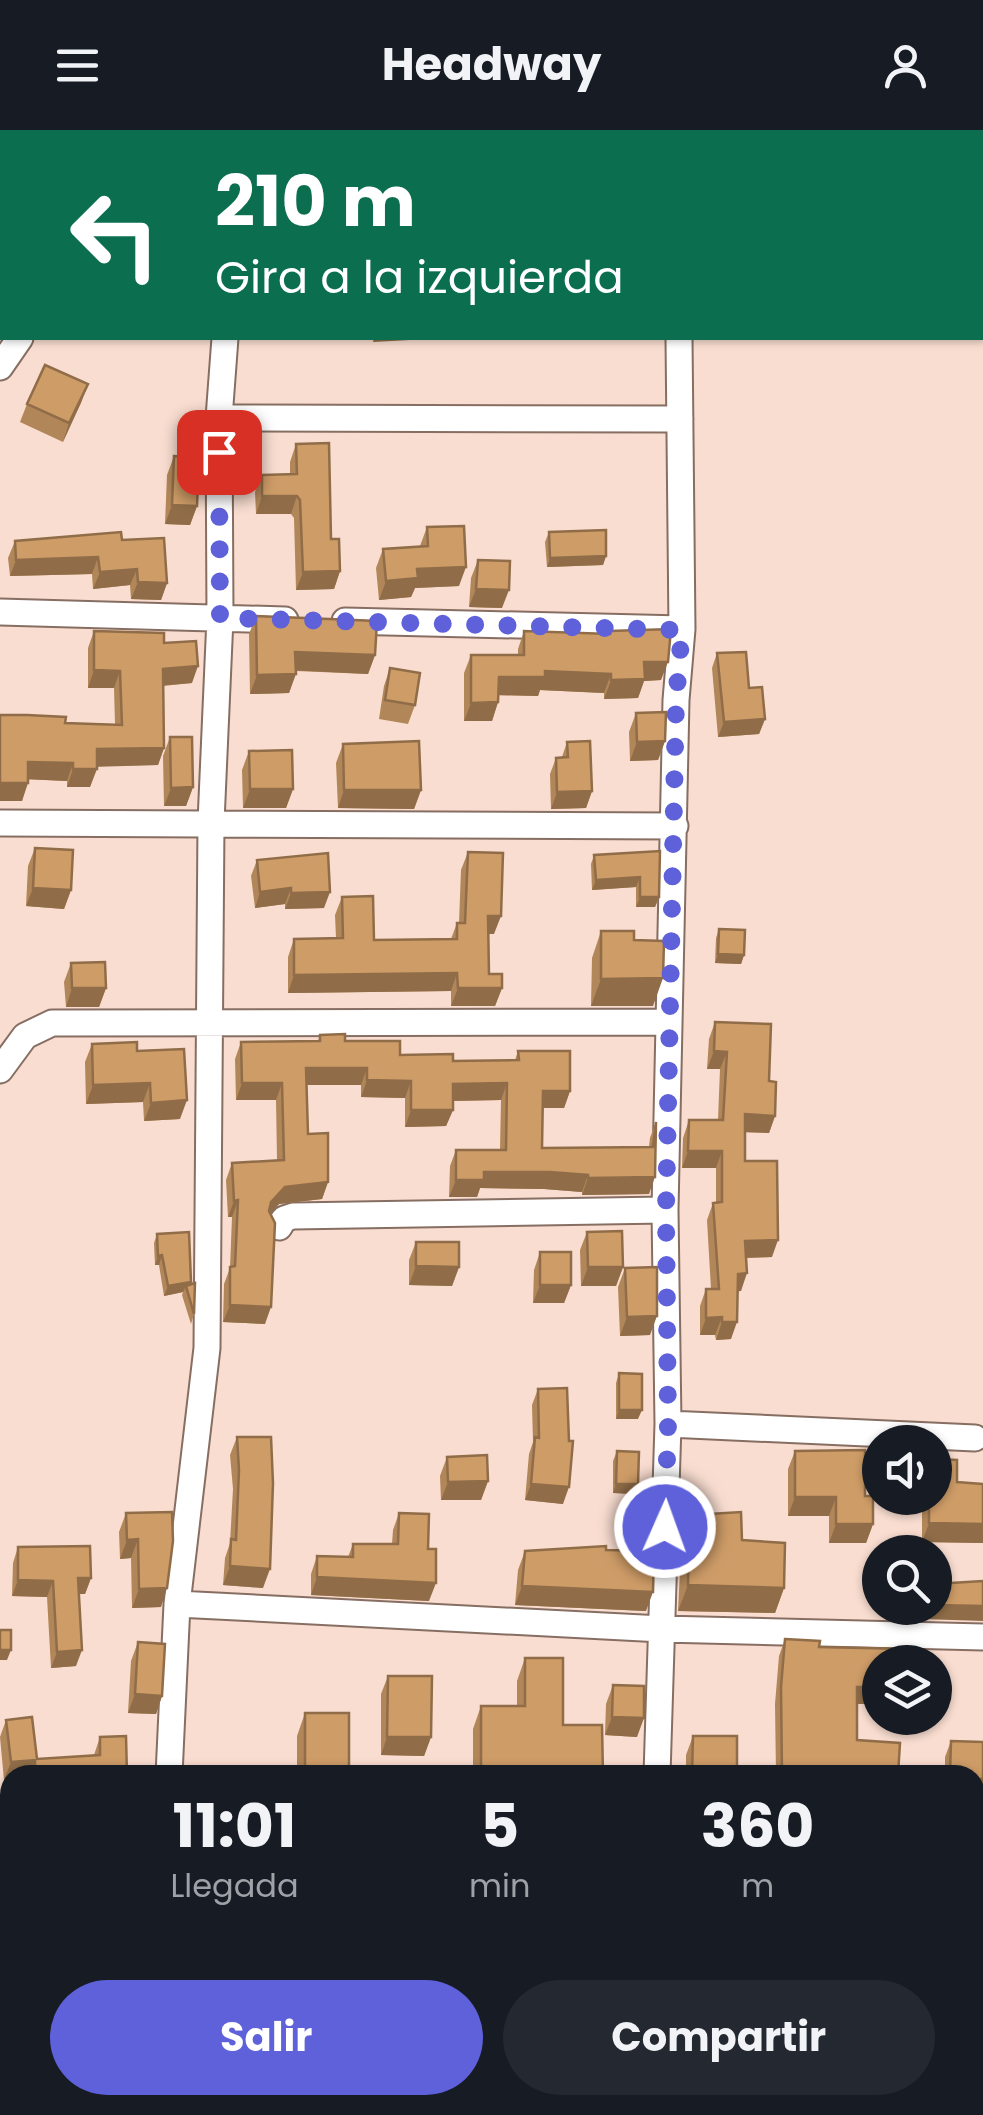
<!DOCTYPE html>
<html lang="es">
<style>
body{margin:0;font-family:Poppins,sans-serif;background:#242831;color:#f1f3f6;height:100vh;display:flex;flex-direction:column;font-size:38px;white-space:nowrap}
*{box-sizing:border-box;margin:0}
p{font-size:32px;color:#9ea1a6}
.icon{flex:none;width:55px;height:55px;fill:none;stroke:currentColor;stroke-width:2;stroke-linecap:round;stroke-linejoin:round}
.map{position:relative;flex:1;overflow:hidden}
.sheet{position:absolute;left:0px;top:1635px;width:985px;height:350px;display:flex;flex-direction:column;background:#171b24;border-radius:30px 30px 0 0;box-shadow:0 2px 8px #0004}
.sheet>*{flex:none}
.top-card{position:absolute;left:0px;top:0px;width:985px;height:210px;box-shadow:0 2px 8px #0004;background:#0b6e4f;color:#fff;overflow:hidden}
.controls{position:absolute;left:862px;top:1295px;display:grid;gap:20px}
.controls a{display:grid;place-items:center;width:90px;height:90px;border-radius:50%;background:#171b24;box-shadow:0 2px 8px #0004;font-size:50px}
.pin{position:absolute;display:grid;place-items:center;width:85px;height:85px;color:#fff;margin:-42px;border-radius:20px;box-shadow:0 5px 15px #0006}
.me{position:absolute;width:110px;margin:-55px;rotate:2deg;stroke-linejoin:round;filter:drop-shadow(0 0 8px #0008)}
.turn{display:flex;align-items:center;gap:35px;height:210px;padding:0 50px;font-size:45px}
.turn .icon{width:130px;height:130px;stroke-width:2.5}
.turn b{display:block;font-size:70px;line-height:85px}
.eta{display:flex;justify-content:space-evenly;align-items:center;height:170px;text-align:center}
.eta b{font-size:60px;font-weight:700;line-height:70px}
.primary-button{display:flex;gap:20px;margin-top:auto;padding:20px 50px}
.primary-button a{flex:1;height:115px;border-radius:60px;background:#5f61da;color:#fff;font-size:40px;font-weight:700;line-height:115px;text-align:center}
.primary-button a+a{background:#242831;color:#f1f3f6}
header{display:flex;justify-content:space-between;align-items:center;height:130px;padding:0 50px;background:#171b24;font-size:45px;font-weight:700}
.map>svg:first-child{display:block}
.lines{fill:none;stroke-linecap:round;stroke-linejoin:round}
.minor-casing{stroke:#866e62;stroke-width:29}
.minor{stroke:#fff;stroke-width:25}
.wall{fill:#b18659}
.shaded-wall{fill:#906d48}
.building{fill:#ce9c67;stroke:#906d48;stroke-width:2.5}
.route{stroke:#5f61da;stroke-width:18;stroke-dasharray:0 32.4}
</style>
<header><svg class="icon" aria-label="menu" viewBox="0 0 24 24"><path d="M4 6h16M4 12h16M4 18h16"/></svg>Headway<svg class="icon" aria-label="person" viewBox="0 0 24 24"><circle cx="12" cy="8" r="4"/><path d="M4 21q1-7 8-7t8 7"/></svg></header>
<div class="map">
<svg width="983" height="1985" viewBox="0 0 983 1985">
<rect width="100%" height="100%" fill="#f9ddd0"/>
<g class="lines">
<g class="minor-casing">
<path id="minor" d="M 162,2 L 164,0
M 285,2 L 287,0
M 677,2 L 677,0
M 0,237 L 20,208
M 219,288 L 680,289
M 0,482 L 285,490
M 345,491 L 682,499
M 0,693 L 675,696
M 0,940 L 25,906 L 52,893 L 669,892
M 279,1097 L 284,1089 L 293,1086 L 665,1080
M 668,1294 L 975,1308
M 177,1474 L 662,1499 L 983,1507
M 169,1645 L 177,1474 L 207,1218 L 211,692 L 220,488 L 219,288 L 225,208
M 657,1645 L 668,1294 L 665,1080 L 676,570 L 682,499 L 679,208
M 975,1703 L 983,1703
M 975,1900 L 983,1900
M 163,1985 L 164,1975
M 557,1985 L 568,1975"/>
</g>
<use href="#minor" class="minor"/>
</g>
<path class="wall" d="M 59,0 L 116,0 L 115,2 L 63,2 Z
M 2,47 L 2,93 L 0,91 L 0,50 Z
M 88,254 L 63,312 L 20,292 L 27,274 Z
M 296,314 L 331,409 L 340,441 L 334,459 L 296,460 L 294,388 L 291,384 L 256,384 L 255,362 L 262,345 L 290,344 L 290,332 Z
M 174,326 L 197,376 L 190,395 L 165,394 L 167,345 Z
M 427,397 L 459,456 L 415,458 L 411,467 L 379,470 L 376,438 L 383,419 L 420,416 Z
M 549,402 L 606,426 L 603,435 L 547,437 L 545,412 Z
M 122,410 L 167,453 L 161,470 L 131,469 L 130,455 L 93,459 L 92,444 L 10,446 L 8,428 L 15,411 Z
M 478,430 L 502,478 L 469,477 L 471,448 Z
M 256,486 L 375,525 L 368,544 L 296,541 L 289,563 L 250,564 L 249,504 Z
M 94,501 L 164,513 L 192,553 L 163,556 L 164,618 L 158,635 L 97,636 L 90,657 L 67,657 L 67,651 L 28,649 L 22,671 L 0,671 L 0,585 L 65,593 L 115,594 L 114,558 L 88,558 L 88,518 Z
M 524,501 L 609,504 L 610,501 L 661,550 L 644,551 L 638,568 L 604,569 L 604,563 L 540,560 L 538,566 L 498,565 L 498,572 L 492,591 L 464,591 L 464,543 L 471,525 L 518,525 L 518,519 Z
M 717,523 L 749,558 L 765,589 L 759,604 L 718,607 L 712,538 Z
M 390,538 L 415,575 L 408,594 L 379,589 L 384,556 Z
M 636,583 L 665,611 L 658,630 L 630,631 L 629,602 Z
M 170,607 L 193,657 L 186,676 L 164,676 L 163,626 Z
M 567,612 L 592,661 L 586,678 L 551,679 L 550,644 L 556,628 L 562,627 Z
M 343,614 L 421,660 L 414,679 L 338,678 L 336,633 Z
M 249,621 L 293,659 L 286,678 L 243,678 L 242,640 Z
M 35,718 L 71,760 L 64,779 L 26,776 L 28,736 Z
M 660,721 L 659,767 L 655,777 L 636,777 L 636,757 L 592,760 L 591,734 L 594,725 Z
M 468,722 L 494,804 L 488,804 L 489,844 L 502,858 L 495,876 L 451,876 L 451,861 L 288,863 L 288,827 L 294,809 L 336,808 L 335,785 L 342,767 L 374,810 L 451,809 L 457,793 L 459,793 L 461,740 Z
M 257,730 L 324,778 L 285,779 L 285,774 L 255,778 L 251,746 Z
M 719,799 L 744,825 L 741,834 L 715,833 L 716,808 Z
M 601,801 L 634,810 L 653,876 L 591,876 L 592,828 Z
M 71,833 L 106,858 L 99,877 L 66,877 L 64,852 Z
M 715,892 L 769,951 L 775,986 L 769,1003 L 745,1002 L 745,1031 L 772,1127 L 746,1128 L 741,1161 L 738,1161 L 731,1209 L 716,1210 L 715,1205 L 700,1205 L 700,1176 L 706,1159 L 711,1159 L 707,1090 L 713,1073 L 716,1073 L 716,1038 L 682,1038 L 683,1008 L 689,990 L 718,990 L 720,939 L 707,939 L 709,909 Z
M 320,905 L 400,925 L 453,931 L 515,930 L 518,921 L 570,961 L 564,978 L 542,978 L 542,1018 L 649,1017 L 650,1008 L 656,992 L 649,1064 L 582,1065 L 582,1062 L 544,1059 L 480,1058 L 477,1067 L 449,1067 L 450,1036 L 456,1020 L 500,1020 L 501,970 L 453,971 L 453,980 L 446,996 L 405,997 L 405,968 L 361,967 L 361,955 L 307,955 L 308,1004 L 328,1052 L 322,1069 L 279,1074 L 270,1083 L 265,1194 L 223,1192 L 224,1154 L 230,1138 L 232,1087 L 228,1087 L 226,1050 L 232,1033 L 277,1030 L 276,970 L 236,970 L 235,929 L 241,912 L 318,911 Z
M 92,914 L 137,921 L 180,989 L 144,991 L 143,972 L 86,974 L 85,932 Z
M 587,1102 L 623,1137 L 616,1156 L 581,1156 L 580,1120 Z
M 157,1104 L 191,1152 L 194,1184 L 191,1194 L 182,1165 L 183,1162 L 164,1166 L 159,1135 L 155,1135 L 154,1113 Z
M 416,1112 L 459,1137 L 452,1156 L 409,1155 L 409,1130 Z
M 540,1122 L 571,1155 L 564,1173 L 533,1173 L 534,1140 Z
M 625,1138 L 650,1205 L 620,1206 L 618,1157 Z
M 619,1243 L 638,1289 L 616,1289 L 616,1253 Z
M 538,1259 L 563,1374 L 525,1370 L 529,1324 L 533,1312 L 532,1275 Z
M 237,1307 L 263,1458 L 223,1455 L 225,1428 L 230,1413 L 233,1359 L 230,1325 Z
M 617,1321 L 635,1364 L 613,1363 L 613,1331 Z
M 795,1321 L 865,1366 L 873,1394 L 866,1413 L 829,1413 L 829,1386 L 788,1386 L 788,1339 Z
M 447,1327 L 488,1351 L 481,1370 L 441,1370 L 440,1346 Z
M 957,1352 L 983,1354 L 983,1413 L 922,1412 L 922,1368 L 935,1368 Z
M 172,1382 L 161,1477 L 132,1478 L 131,1428 L 120,1429 L 119,1402 L 126,1383 Z
M 399,1383 L 428,1419 L 429,1471 L 311,1465 L 311,1444 L 317,1426 L 348,1427 L 353,1414 L 392,1414 L 393,1400 Z
M 693,1385 L 742,1410 L 784,1458 L 775,1483 L 678,1481 L 680,1441 L 685,1426 L 684,1410 Z
M 18,1417 L 91,1448 L 85,1464 L 79,1464 L 76,1536 L 51,1538 L 47,1467 L 12,1466 L 13,1433 Z
M 606,1420 L 646,1481 L 515,1475 L 518,1440 L 525,1421 Z
M 920,1478 L 935,1478 L 922,1489 Z
M 785,1509 L 880,1532 L 880,1574 L 857,1574 L 857,1610 L 898,1645 L 776,1645 L 775,1574 L 779,1526 Z
M 138,1512 L 162,1566 L 156,1584 L 128,1583 L 131,1531 Z
M 525,1528 L 563,1595 L 603,1645 L 473,1645 L 473,1599 L 481,1576 L 517,1576 L 517,1551 Z
M 388,1546 L 431,1607 L 424,1626 L 381,1625 L 381,1564 Z
M 613,1555 L 637,1607 L 605,1605 L 606,1574 Z
M 305,1583 L 349,1645 L 297,1645 L 297,1606 Z
M 6,1590 L 37,1629 L 94,1625 L 100,1607 L 127,1645 L 10,1645 L 4,1650 L 0,1607 Z
M 693,1606 L 737,1645 L 686,1645 L 686,1625 Z
M 951,1611 L 983,1612 L 983,1664 L 981,1664 L 975,1678 L 975,1645 L 945,1645 L 945,1627 Z
M 238,1975 L 295,1975 L 295,1985 L 238,1985 Z
M 464,1975 L 494,1975 L 494,1985 L 453,1985 L 454,1983 L 464,1983 Z"/>
<path class="shaded-wall" d="M 404,0 L 443,0 L 442,2 L 403,2 Z
M 374,208 L 411,208 L 410,210 L 373,212 Z
M 88,254 L 81,273 L 63,312 L 69,293 Z
M 262,366 L 297,366 L 291,384 L 256,384 Z
M 172,375 L 197,376 L 190,395 L 165,394 Z
M 606,426 L 603,435 L 547,437 L 550,428 Z
M 98,427 L 92,444 L 10,446 L 16,430 Z
M 466,437 L 459,456 L 415,458 L 411,467 L 379,470 L 386,451 L 417,439 Z
M 137,439 L 130,455 L 93,459 L 100,442 Z
M 340,441 L 334,459 L 296,460 L 303,442 Z
M 138,452 L 167,453 L 161,470 L 131,469 Z
M 476,459 L 509,460 L 502,478 L 469,477 Z
M 295,522 L 375,525 L 368,544 L 288,540 Z
M 644,532 L 668,532 L 661,550 L 644,551 L 638,568 L 604,569 L 611,550 Z
M 198,536 L 192,553 L 156,556 L 163,539 Z
M 94,540 L 120,541 L 114,558 L 88,558 Z
M 545,541 L 611,544 L 604,563 L 540,560 L 538,566 L 492,565 L 499,547 Z
M 296,544 L 289,563 L 250,564 L 257,545 Z
M 498,572 L 492,591 L 464,591 L 471,573 Z
M 765,589 L 759,604 L 718,607 L 724,592 Z
M 665,611 L 658,630 L 630,631 L 637,612 Z
M 164,618 L 158,635 L 91,637 L 97,619 Z
M 28,632 L 73,633 L 67,651 L 21,649 Z
M 73,639 L 97,639 L 90,657 L 67,657 Z
M 0,653 L 28,653 L 22,671 L 0,671 Z
M 193,657 L 186,676 L 164,676 L 171,658 Z
M 250,659 L 293,659 L 286,678 L 243,678 Z
M 344,660 L 421,660 L 414,679 L 338,678 Z
M 592,661 L 586,678 L 551,679 L 557,662 Z
M 640,747 L 636,757 L 592,760 L 596,750 Z
M 33,758 L 71,760 L 64,779 L 26,776 Z
M 291,758 L 285,774 L 255,778 L 260,762 Z
M 330,762 L 324,778 L 285,779 L 291,763 Z
M 640,767 L 659,767 L 655,777 L 636,777 Z
M 488,786 L 501,786 L 494,804 L 481,804 Z
M 718,824 L 744,825 L 741,834 L 715,833 Z
M 457,843 L 451,861 L 288,863 L 294,845 Z
M 663,848 L 653,876 L 591,876 L 601,849 Z
M 72,858 L 106,858 L 99,877 L 66,877 Z
M 458,858 L 502,858 L 495,876 L 451,876 Z
M 714,921 L 727,922 L 720,939 L 707,939 Z
M 306,938 L 367,938 L 361,955 L 300,955 Z
M 367,950 L 411,951 L 405,968 L 361,967 Z
M 150,953 L 143,972 L 86,974 L 93,955 Z
M 242,953 L 282,953 L 276,970 L 236,970 Z
M 507,953 L 501,970 L 446,971 L 453,954 Z
M 543,961 L 570,961 L 564,978 L 536,978 Z
M 187,970 L 180,989 L 144,991 L 151,973 Z
M 411,980 L 453,980 L 446,996 L 405,997 Z
M 745,984 L 775,986 L 769,1003 L 738,1002 Z
M 688,1021 L 722,1021 L 716,1038 L 682,1038 Z
M 484,1042 L 550,1042 L 588,1045 L 582,1062 L 544,1059 L 480,1058 L 477,1067 L 449,1067 L 456,1050 Z
M 655,1047 L 649,1064 L 582,1065 L 588,1048 Z
M 328,1052 L 322,1069 L 279,1074 L 265,1089 L 271,1072 L 285,1057 Z
M 238,1070 L 232,1087 L 228,1087 L 234,1071 Z
M 778,1110 L 772,1127 L 738,1128 L 745,1111 Z
M 162,1125 L 159,1135 L 155,1135 L 158,1126 Z
M 416,1136 L 459,1137 L 452,1156 L 409,1155 Z
M 588,1137 L 623,1137 L 616,1156 L 581,1156 Z
M 747,1143 L 741,1161 L 732,1162 L 738,1144 Z
M 191,1152 L 188,1161 L 186,1156 L 183,1162 L 164,1166 L 168,1156 Z
M 540,1155 L 571,1155 L 564,1173 L 533,1173 Z
M 230,1175 L 271,1177 L 265,1194 L 223,1192 Z
M 657,1186 L 650,1205 L 620,1206 L 627,1187 Z
M 722,1187 L 715,1205 L 700,1205 L 706,1188 Z
M 722,1192 L 737,1192 L 731,1209 L 716,1210 Z
M 619,1280 L 642,1280 L 638,1289 L 616,1289 Z
M 488,1351 L 481,1370 L 441,1370 L 448,1352 Z
M 531,1354 L 569,1357 L 563,1374 L 525,1370 Z
M 616,1354 L 638,1354 L 635,1364 L 613,1363 Z
M 795,1367 L 836,1367 L 829,1386 L 788,1386 Z
M 929,1393 L 983,1394 L 983,1413 L 922,1412 Z
M 836,1394 L 873,1394 L 866,1413 L 829,1413 Z
M 138,1409 L 131,1428 L 120,1429 L 127,1410 Z
M 230,1436 L 270,1439 L 263,1458 L 223,1455 Z
M 317,1447 L 436,1453 L 429,1471 L 311,1465 Z
M 78,1448 L 91,1448 L 85,1464 L 72,1464 Z
M 18,1450 L 53,1451 L 47,1467 L 12,1466 Z
M 688,1455 L 784,1458 L 775,1483 L 678,1481 Z
M 522,1456 L 653,1462 L 646,1481 L 515,1475 Z
M 167,1458 L 161,1477 L 132,1478 L 139,1459 Z
M 935,1475 L 983,1476 L 983,1491 L 922,1489 L 926,1478 L 935,1478 Z
M 0,1520 L 11,1520 L 7,1530 L 0,1530 Z
M 82,1520 L 76,1536 L 51,1538 L 57,1522 Z
M 857,1557 L 880,1557 L 880,1574 L 850,1574 Z
M 135,1564 L 162,1566 L 156,1584 L 128,1583 Z
M 612,1587 L 644,1588 L 637,1607 L 605,1605 Z
M 387,1607 L 431,1607 L 424,1626 L 381,1625 Z
M 35,1630 L 29,1645 L 10,1645 L 10,1649 L 4,1650 L 11,1632 Z
M 981,1649 L 983,1649 L 983,1664 L 981,1664 L 975,1678 L 975,1662 Z
M 97,1975 L 143,1975 L 139,1985 L 94,1985 Z"/>
<path class="building" d="M 2,47 L 2,69 L 0,67 L 0,50 Z
M 0,145 L 2,147 L 2,182 L 0,186 Z
M 45,235 L 88,254 L 69,293 L 27,274 Z
M 329,313 L 331,409 L 339,409 L 340,441 L 303,442 L 300,370 L 297,366 L 262,366 L 262,345 L 297,344 L 296,314 Z
M 174,326 L 199,328 L 197,376 L 172,375 Z
M 464,396 L 466,437 L 417,439 L 418,448 L 386,451 L 383,419 L 428,416 L 427,397 Z
M 606,400 L 606,426 L 550,428 L 549,402 Z
M 121,402 L 122,410 L 164,408 L 167,453 L 138,452 L 137,439 L 100,442 L 98,427 L 16,430 L 15,411 Z
M 478,430 L 510,431 L 509,460 L 476,459 Z
M 256,486 L 377,491 L 375,525 L 295,522 L 296,544 L 257,545 Z
M 671,499 L 668,532 L 644,532 L 645,549 L 611,550 L 611,544 L 545,541 L 545,547 L 499,547 L 498,572 L 471,573 L 471,525 L 524,525 L 524,501 L 610,504 L 610,501 Z
M 94,501 L 164,503 L 164,513 L 196,511 L 198,536 L 163,539 L 164,618 L 97,619 L 97,639 L 73,639 L 73,633 L 28,632 L 28,653 L 0,653 L 0,585 L 27,585 L 66,587 L 65,593 L 122,595 L 120,541 L 94,540 Z
M 746,522 L 749,558 L 762,557 L 765,589 L 724,592 L 717,523 Z
M 390,538 L 420,543 L 415,575 L 385,570 Z
M 666,582 L 665,611 L 637,612 L 636,583 Z
M 170,607 L 192,607 L 193,657 L 171,658 Z
M 419,611 L 421,660 L 344,660 L 343,614 Z
M 590,611 L 592,661 L 557,662 L 556,628 L 568,627 L 567,612 Z
M 292,620 L 293,659 L 250,659 L 249,621 Z
M 35,718 L 73,720 L 71,760 L 33,758 Z
M 660,721 L 659,767 L 640,767 L 640,747 L 596,750 L 594,725 Z
M 468,722 L 503,723 L 501,786 L 488,786 L 489,844 L 502,844 L 502,858 L 458,858 L 457,843 L 294,845 L 294,809 L 343,808 L 342,767 L 373,766 L 374,810 L 457,809 L 457,793 L 465,793 Z
M 328,723 L 330,762 L 291,763 L 291,758 L 260,762 L 257,730 Z
M 719,799 L 745,800 L 744,825 L 718,824 Z
M 601,801 L 634,801 L 634,810 L 664,811 L 663,848 L 601,849 Z
M 105,832 L 106,858 L 72,858 L 71,833 Z
M 715,892 L 771,894 L 769,951 L 776,952 L 775,986 L 745,984 L 745,1031 L 777,1031 L 778,1110 L 745,1111 L 747,1143 L 738,1144 L 737,1192 L 722,1192 L 722,1187 L 706,1188 L 706,1159 L 719,1159 L 713,1073 L 722,1072 L 722,1021 L 688,1021 L 689,990 L 723,990 L 727,922 L 714,921 Z
M 345,904 L 345,911 L 400,911 L 400,925 L 453,924 L 453,931 L 519,930 L 518,921 L 570,921 L 570,961 L 543,961 L 542,1018 L 653,1017 L 656,992 L 655,1047 L 588,1048 L 588,1045 L 550,1042 L 484,1042 L 484,1050 L 456,1050 L 456,1020 L 506,1020 L 507,953 L 453,954 L 453,980 L 411,980 L 411,951 L 367,950 L 367,938 L 306,938 L 308,1004 L 328,1003 L 328,1052 L 285,1057 L 271,1072 L 269,1081 L 275,1093 L 271,1177 L 230,1175 L 230,1137 L 235,1136 L 238,1070 L 234,1071 L 232,1033 L 284,1030 L 282,953 L 242,953 L 241,912 L 320,911 L 320,905 Z
M 137,912 L 137,921 L 184,919 L 187,970 L 151,973 L 150,953 L 93,955 L 92,914 Z
M 622,1101 L 623,1137 L 588,1137 L 587,1102 Z
M 189,1102 L 191,1152 L 168,1156 L 162,1125 L 158,1126 L 157,1104 Z
M 416,1112 L 459,1112 L 459,1137 L 416,1136 Z
M 540,1122 L 571,1122 L 571,1155 L 540,1155 Z
M 657,1137 L 657,1186 L 627,1187 L 625,1138 Z
M 195,1153 L 194,1184 L 186,1156 Z
M 619,1243 L 642,1244 L 642,1280 L 619,1280 Z
M 567,1258 L 569,1311 L 573,1311 L 569,1357 L 531,1354 L 535,1307 L 539,1308 L 538,1259 Z
M 237,1307 L 271,1307 L 273,1353 L 270,1439 L 230,1436 L 231,1409 L 236,1410 L 239,1340 Z
M 865,1320 L 865,1366 L 873,1366 L 873,1394 L 836,1394 L 836,1367 L 795,1367 L 795,1321 Z
M 617,1321 L 639,1322 L 638,1354 L 616,1354 Z
M 487,1325 L 488,1351 L 448,1352 L 447,1327 Z
M 935,1329 L 957,1330 L 957,1352 L 983,1354 L 983,1394 L 929,1393 L 929,1368 L 935,1368 Z
M 172,1382 L 173,1411 L 167,1458 L 139,1459 L 138,1409 L 127,1410 L 126,1383 Z
M 741,1382 L 742,1410 L 785,1413 L 784,1458 L 688,1455 L 689,1415 L 695,1415 L 693,1385 Z
M 399,1383 L 429,1384 L 428,1419 L 436,1419 L 436,1453 L 317,1447 L 317,1426 L 353,1427 L 353,1414 L 398,1414 Z
M 90,1416 L 91,1448 L 78,1448 L 82,1520 L 57,1522 L 53,1451 L 18,1450 L 18,1417 Z
M 606,1416 L 606,1420 L 654,1421 L 653,1462 L 522,1456 L 525,1421 Z
M 983,1451 L 983,1476 L 935,1475 L 935,1454 Z
M 0,1500 L 11,1500 L 11,1520 L 0,1520 Z
M 785,1509 L 820,1511 L 819,1517 L 907,1519 L 907,1532 L 880,1532 L 880,1557 L 857,1557 L 857,1610 L 900,1613 L 898,1645 L 782,1645 L 781,1557 Z
M 138,1512 L 165,1514 L 162,1566 L 135,1564 Z
M 525,1528 L 563,1528 L 563,1595 L 602,1595 L 603,1645 L 481,1645 L 481,1576 L 525,1576 Z
M 388,1546 L 432,1546 L 431,1607 L 387,1607 Z
M 613,1555 L 644,1556 L 644,1588 L 612,1587 Z
M 305,1583 L 349,1583 L 349,1645 L 305,1645 Z
M 32,1587 L 37,1629 L 100,1625 L 100,1607 L 126,1606 L 127,1645 L 35,1645 L 35,1630 L 11,1632 L 6,1590 Z
M 693,1606 L 737,1606 L 737,1645 L 692,1645 Z
M 951,1611 L 983,1612 L 983,1649 L 981,1649 L 981,1662 L 975,1662 L 975,1645 L 950,1645 Z
M 975,1820 L 981,1820 L 980,1866 L 975,1869 Z
M 246,1975 L 295,1975 L 295,1985 L 246,1985 Z
M 470,1975 L 494,1975 L 494,1985 L 454,1985 L 454,1983 L 470,1983 Z"/>
<g class="lines">
<path class="route" d="M 219,322 L 220,488 L 682,500 L 676,570 L 666,1080 L 668,1294 L 665,1397"/>
</g>
</svg>
<div class="controls">
<a><svg class="icon" aria-label="sound" viewBox="0 0 24 24"><path d="M4 9h4l5-4v14l-5-4H4zM17 9q2 3 0 6"/></svg></a>
<a><svg class="icon" aria-label="search" viewBox="0 0 24 24"><circle cx="10" cy="10" r="6"/><path d="M15 15l6 6"/></svg></a>
<a><svg class="icon" aria-label="layers" viewBox="0 0 24 24"><path d="M12 4l9 5-9 5-9-5zM3 14l9 5 9-5"/></svg></a>
</div>
<div class="pin" style="left:219px;top:322px;background:#d93025"><svg class="icon" aria-label="arrive" viewBox="0 0 24 24"><path d="M6 21V4h12l-3 4 3 4H6"/></svg></div>
<svg class="me" style="left:665px;top:1397px" viewBox="-20 -20 40 40"><circle r="17" fill="#5f61da" stroke="#fff" stroke-width="3"/><path d="M0-11L8 9 0 5-8 9z" fill="#fff"/></svg>
<div class="top-card">
<div class="turn"><svg class="icon" aria-label="left" viewBox="0 0 24 24"><path d="M17 20v-9H6M10 6l-5 5 5 5"/></svg><div><b>210 m</b>Gira a la izquierda</div></div>
</div>
<section class="sheet">
<div class="eta">
<div><b>11:01</b><p>Llegada</p></div>
<div><b>5</b><p>min</p></div>
<div><b>360</b><p>m</p></div>
</div>
<div class="primary-button"><a>Salir</a><a>Compartir</a></div>
</section>
</div>
